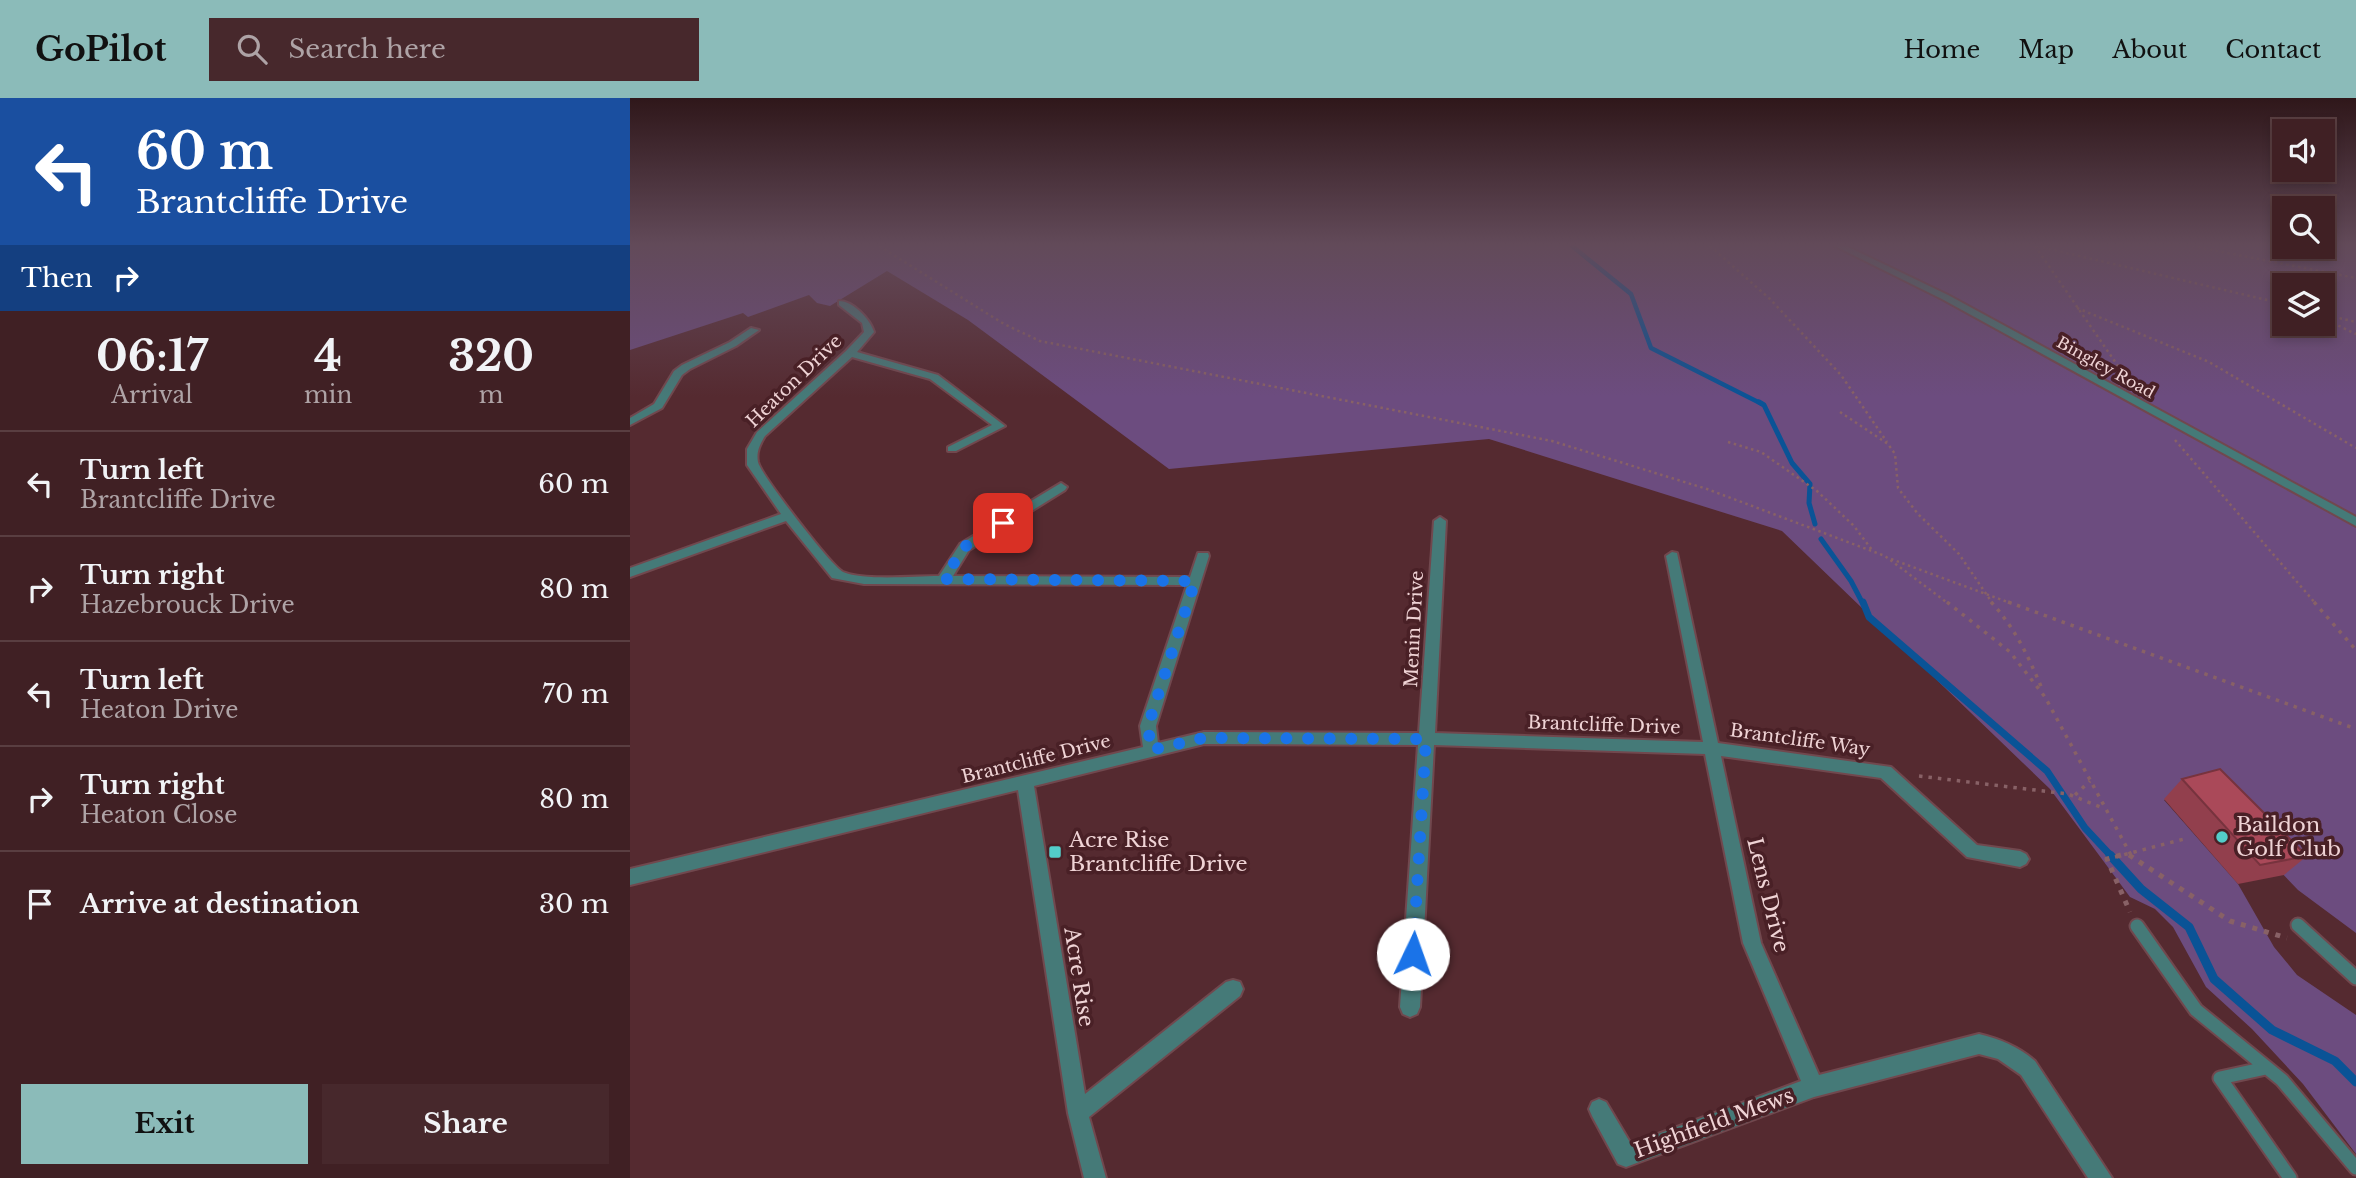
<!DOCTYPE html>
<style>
body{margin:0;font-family:"Libre Baskerville",serif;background:#47282c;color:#f1f3f6;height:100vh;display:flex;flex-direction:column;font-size:26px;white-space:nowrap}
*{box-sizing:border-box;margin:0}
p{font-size:23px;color:#aea3a6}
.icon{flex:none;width:38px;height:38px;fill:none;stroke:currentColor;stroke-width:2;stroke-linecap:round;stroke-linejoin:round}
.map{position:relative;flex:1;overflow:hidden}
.side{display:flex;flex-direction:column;background:#402024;width:630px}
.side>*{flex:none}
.banner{background:#1a4fa0;color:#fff;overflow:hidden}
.tools{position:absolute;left:1642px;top:21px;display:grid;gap:14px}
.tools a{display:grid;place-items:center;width:63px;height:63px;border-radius:0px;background:#402024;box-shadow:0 4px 10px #0003,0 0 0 2px #593e41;font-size:35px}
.pin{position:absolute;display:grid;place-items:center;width:60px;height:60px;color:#fff;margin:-30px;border-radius:14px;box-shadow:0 4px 10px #0006}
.me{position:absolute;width:77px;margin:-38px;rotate:3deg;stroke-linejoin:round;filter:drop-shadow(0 0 5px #0008)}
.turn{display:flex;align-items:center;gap:24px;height:147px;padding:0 21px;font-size:32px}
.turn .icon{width:91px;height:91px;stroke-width:2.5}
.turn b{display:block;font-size:49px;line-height:60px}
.then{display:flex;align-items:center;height:66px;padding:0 21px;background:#0003;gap:14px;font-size:26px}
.eta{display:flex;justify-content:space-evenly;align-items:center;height:119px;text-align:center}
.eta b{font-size:42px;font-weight:800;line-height:49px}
.cta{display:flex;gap:14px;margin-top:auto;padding:14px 21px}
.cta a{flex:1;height:80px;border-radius:0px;background:#8bbbb9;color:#111;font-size:28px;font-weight:800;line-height:80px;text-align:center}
.cta a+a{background:#47282c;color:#f1f3f6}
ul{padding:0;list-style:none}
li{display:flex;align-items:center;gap:21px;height:105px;padding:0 21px;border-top:2px solid #593e41}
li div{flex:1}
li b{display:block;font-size:26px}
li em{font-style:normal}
header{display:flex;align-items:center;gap:42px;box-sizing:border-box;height:98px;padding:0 35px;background:#8bbbb9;color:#111}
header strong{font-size:33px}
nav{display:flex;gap:38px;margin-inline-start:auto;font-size:24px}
.search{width:490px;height:63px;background:#47282c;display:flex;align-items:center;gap:18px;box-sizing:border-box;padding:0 24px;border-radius:0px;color:#aea3a6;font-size:26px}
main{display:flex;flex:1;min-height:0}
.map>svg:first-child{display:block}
.green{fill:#6c4c7f;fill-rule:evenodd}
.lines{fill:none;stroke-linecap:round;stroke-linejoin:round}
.stream-far3{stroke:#0a5396;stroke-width:4.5}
.stream-far2{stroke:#0a5396;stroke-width:5}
.stream-far1{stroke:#0a5396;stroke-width:7}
.stream{stroke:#0a5396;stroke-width:9}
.lane-casing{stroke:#71484e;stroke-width:17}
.street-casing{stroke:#71484e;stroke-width:4}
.path-far2{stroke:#886166;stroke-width:2.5;stroke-dasharray:2.5 3.5;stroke-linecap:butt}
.path-far1{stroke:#886166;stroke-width:3.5;stroke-dasharray:3.5 6;stroke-linecap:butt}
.path{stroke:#886166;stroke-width:5;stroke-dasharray:5 7;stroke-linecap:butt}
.lane{stroke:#457a78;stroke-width:13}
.street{fill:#457a78;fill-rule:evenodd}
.wall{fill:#923f4d}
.building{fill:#aa4959;stroke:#77333e;stroke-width:2}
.route{stroke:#1a73e8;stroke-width:12;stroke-dasharray:0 21.6}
.poi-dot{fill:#53cdca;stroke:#492026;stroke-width:2.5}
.labels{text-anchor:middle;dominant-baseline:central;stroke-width:7;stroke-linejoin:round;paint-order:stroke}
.far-street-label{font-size:16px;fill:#efd3d5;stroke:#492026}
.street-label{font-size:18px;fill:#efd3d5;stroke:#492026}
.near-poi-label{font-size:21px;fill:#efd3d5;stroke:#492026;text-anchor:start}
.near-street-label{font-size:21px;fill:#efd3d5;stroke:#492026}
</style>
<header>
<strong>GoPilot</strong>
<div class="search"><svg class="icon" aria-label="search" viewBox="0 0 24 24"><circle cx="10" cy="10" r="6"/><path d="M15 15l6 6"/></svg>Search here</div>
<nav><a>Home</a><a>Map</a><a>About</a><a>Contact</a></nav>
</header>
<main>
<section class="side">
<div class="banner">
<div class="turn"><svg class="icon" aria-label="left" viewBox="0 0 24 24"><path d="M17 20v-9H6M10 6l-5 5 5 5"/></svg><div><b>60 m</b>Brantcliffe Drive</div></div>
<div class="then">Then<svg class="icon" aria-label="right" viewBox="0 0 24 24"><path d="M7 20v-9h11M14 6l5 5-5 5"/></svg></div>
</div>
<div class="eta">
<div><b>06:17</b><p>Arrival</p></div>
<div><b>4</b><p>min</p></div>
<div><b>320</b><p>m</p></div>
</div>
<ul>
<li><svg class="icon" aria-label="left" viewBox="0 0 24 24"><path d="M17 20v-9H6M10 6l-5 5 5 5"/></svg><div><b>Turn left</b><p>Brantcliffe Drive</p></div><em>60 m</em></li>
<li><svg class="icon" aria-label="right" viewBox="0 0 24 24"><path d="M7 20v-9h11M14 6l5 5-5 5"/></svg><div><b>Turn right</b><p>Hazebrouck Drive</p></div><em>80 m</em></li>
<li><svg class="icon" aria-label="left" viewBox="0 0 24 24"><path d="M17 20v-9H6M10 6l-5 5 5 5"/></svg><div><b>Turn left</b><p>Heaton Drive</p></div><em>70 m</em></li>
<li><svg class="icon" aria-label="right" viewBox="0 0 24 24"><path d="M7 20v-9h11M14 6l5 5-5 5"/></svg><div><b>Turn right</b><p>Heaton Close</p></div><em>80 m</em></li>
<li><svg class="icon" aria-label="arrive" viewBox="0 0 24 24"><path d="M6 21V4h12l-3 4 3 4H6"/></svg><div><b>Arrive at destination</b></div><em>30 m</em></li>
</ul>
<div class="cta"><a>Exit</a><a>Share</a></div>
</section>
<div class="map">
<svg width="1726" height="1080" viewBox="0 0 1726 1080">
<rect width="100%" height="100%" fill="#552a30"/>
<path class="green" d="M 0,148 L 1726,148 L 1726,835 L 1668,792 L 1572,692 L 1534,702 L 1608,786 L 1644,849 L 1667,877 L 1726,917 L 1726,1056 L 1673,986 L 1622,931 L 1576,889 L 1543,829 L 1525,811 L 1500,799 L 1420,691 L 1152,433 L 859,341 L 539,371 L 338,222 L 257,173 L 200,208 L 187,205 L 179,197 L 118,219 L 113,215 L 0,252 ZM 1654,187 L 1692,187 L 1692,226 L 1654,226 Z"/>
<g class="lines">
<path class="stream-far3" d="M 942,148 L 1001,196 L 1021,250 L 1132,306"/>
<path class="stream-far2" d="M 1129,304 L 1134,307 L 1162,365 L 1180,386 L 1179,405 L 1185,426
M 1191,441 L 1221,483 L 1233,506"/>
<path class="stream-far1" d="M 1233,504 L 1239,519 L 1417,673 L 1455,730 L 1482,759"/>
<path class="stream" d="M 1480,757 L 1511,791 L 1559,829 L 1584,881 L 1642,932 L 1705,963 L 1726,984"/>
<g class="lane-casing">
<path id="lane" d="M 1668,827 L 1726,880
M 1507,828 L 1566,912 L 1652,982 L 1726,1070
M 1636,970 L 1590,980 L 1660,1080"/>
</g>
<g class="street-casing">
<path id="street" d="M 1205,148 L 1216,148 L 1318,197 L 1726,419 L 1726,428 L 1312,201 Z
M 209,203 C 223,203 240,221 244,234 L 227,254 L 308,277 L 375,328 L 326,353 L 318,353 L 318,349 L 362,327 L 300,281 L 222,259 L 135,338 C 130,346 126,354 128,364 C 131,377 202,469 213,474 C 235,483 284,478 309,478 L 330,446 L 431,385 L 437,389 L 435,392 L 339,452 L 323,478 L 560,479 L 568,455 L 578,455 L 579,458 L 526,628 L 528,645 L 574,634 L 789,635 L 804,423 L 810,419 L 816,423 L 805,635 L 1073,644 L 1036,458 L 1042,454 L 1047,455 L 1088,645 L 1261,669 L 1347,747 L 1390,753 L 1396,756 L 1399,761 L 1396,766 L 1390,769 L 1337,759 L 1251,680 L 1091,658 L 1131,845 L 1189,977 L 1349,936 C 1370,941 1389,949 1405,963 L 1482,1080 L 1458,1080 L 1391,977 L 1368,961 L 1349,956 L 1184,999 L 996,1069 L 988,1066 L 962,1018 L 959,1011 L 962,1004 L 969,1001 L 976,1004 L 1001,1046 L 1171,983 L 1113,845 L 1075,656 L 804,647 L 790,909 L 787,916 L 780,919 L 773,916 L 770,909 L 788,647 L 574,646 L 404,688 L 455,996 L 596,884 L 603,882 L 610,884 L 613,891 L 610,898 L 459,1019 L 476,1080 L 454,1080 L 438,1015 L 388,692 L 0,787 L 0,771 L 513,649 L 510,628 L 557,487 L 234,486 L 202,480 L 156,423 L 0,479 L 0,470 L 151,416 L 117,367 L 117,351 L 127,334 L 216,253 L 234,234 L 232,225 L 209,207 Z
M 121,230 L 129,232 L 106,248 L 60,271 L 52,277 L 32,310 L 0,327 L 0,320 L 24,306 L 44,273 L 52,267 L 100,244 Z"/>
</g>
<path class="path-far2" d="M 249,148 L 374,226 L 410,243 L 922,343 L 1077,391 L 1255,458 L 1319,506
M 1080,148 L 1140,201 L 1211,277 L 1257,344
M 1405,148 L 1497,281
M 1407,148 L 1654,206
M 1562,148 L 1726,180
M 1447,210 L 1579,264 L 1726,350
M 1692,216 L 1726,224
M 1692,220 L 1726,236
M 1210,314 L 1258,346 L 1265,356 L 1268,390 L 1288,416 L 1329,456 L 1363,506
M 1545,342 L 1686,506
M 1098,344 L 1131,354 L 1187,393 L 1224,428 L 1242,452
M 1261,461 L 1383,506"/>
<path class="path-far1" d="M 1317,504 L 1380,554 L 1415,599 L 1502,759
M 1361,504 C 1386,531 1399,560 1413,593
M 1378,504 L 1726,631
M 1684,504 L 1726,552
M 1289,678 L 1438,696 L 1473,710
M 1445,697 L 1460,683
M 1485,759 L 1558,740"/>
<path class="path" d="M 1491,757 L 1477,761 L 1500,814
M 1499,757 L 1600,823 L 1657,840"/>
<use href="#lane" class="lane"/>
<use href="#street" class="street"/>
</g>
<path class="wall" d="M 1552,681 L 1677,758 L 1654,777 L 1608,786 L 1534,701 Z"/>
<path class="building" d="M 1590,671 L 1677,758 L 1630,767 L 1552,681 Z"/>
<linearGradient id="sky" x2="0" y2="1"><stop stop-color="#2f171a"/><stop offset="0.49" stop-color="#624a59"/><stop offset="1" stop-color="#624a59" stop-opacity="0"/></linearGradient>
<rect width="1726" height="299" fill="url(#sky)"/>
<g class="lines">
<path class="route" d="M 373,425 L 334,449 L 314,481 L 565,483 L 518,628 L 521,652 L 573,640 L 796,641 L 783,856"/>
</g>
<g class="poi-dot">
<circle cx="1592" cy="739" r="7"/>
<rect x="418" y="747" width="14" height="14" rx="3.5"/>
</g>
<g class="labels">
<g class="far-street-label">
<text transform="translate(1476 269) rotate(29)">Bingley Road</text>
</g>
<g class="street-label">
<text transform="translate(164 283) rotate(-44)">Heaton Drive</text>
<text transform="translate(784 531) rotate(-87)">Menin Drive</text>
<text transform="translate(974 627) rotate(2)">Brantcliffe Drive</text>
<text transform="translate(1170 642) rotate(8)">Brantcliffe Way</text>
<text transform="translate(406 661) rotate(-14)">Brantcliffe Drive</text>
</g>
<g class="near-poi-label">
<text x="1606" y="727">Baildon<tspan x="1606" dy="24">Golf Club</tspan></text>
<text x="439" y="742">Acre Rise<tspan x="439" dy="24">Brantcliffe Drive</tspan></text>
</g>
<g class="near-street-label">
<text transform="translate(1138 797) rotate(76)">Lens Drive</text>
<text transform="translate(449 879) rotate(81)">Acre Rise</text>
<text transform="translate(1084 1025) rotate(-20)">Highfield Mews</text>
</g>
</g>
</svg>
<div class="tools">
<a><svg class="icon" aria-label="sound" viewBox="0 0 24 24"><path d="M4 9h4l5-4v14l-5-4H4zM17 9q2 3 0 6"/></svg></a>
<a><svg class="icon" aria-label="search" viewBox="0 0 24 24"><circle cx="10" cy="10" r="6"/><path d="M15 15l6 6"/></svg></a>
<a><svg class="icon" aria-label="layers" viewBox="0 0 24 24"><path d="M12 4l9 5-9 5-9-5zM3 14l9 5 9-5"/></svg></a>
</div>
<div class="pin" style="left:373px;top:425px;background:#d93025"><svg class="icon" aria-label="arrive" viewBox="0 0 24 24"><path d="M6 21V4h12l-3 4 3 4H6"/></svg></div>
<svg class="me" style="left:783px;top:856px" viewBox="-20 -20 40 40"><circle r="19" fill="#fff"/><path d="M0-13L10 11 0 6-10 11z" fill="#1a73e8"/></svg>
</div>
</main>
